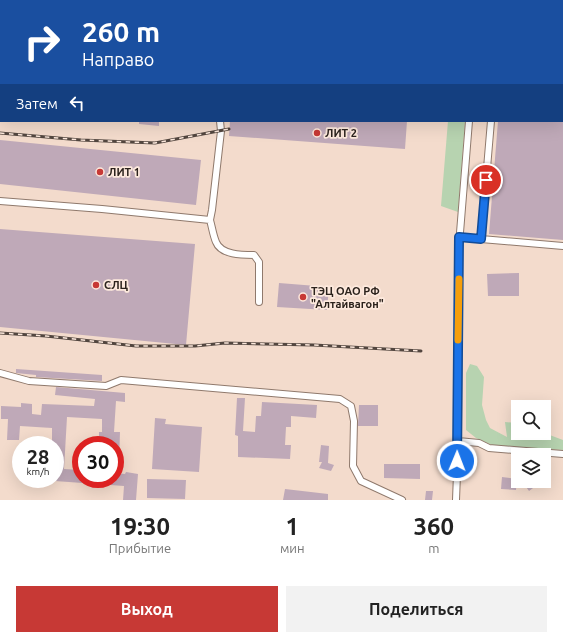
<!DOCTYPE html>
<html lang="ru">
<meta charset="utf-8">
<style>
body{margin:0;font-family:Ubuntu,sans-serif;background:#f2f2f2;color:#222;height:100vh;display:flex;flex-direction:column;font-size:15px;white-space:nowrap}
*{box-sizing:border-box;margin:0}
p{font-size:13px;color:#767676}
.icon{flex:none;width:22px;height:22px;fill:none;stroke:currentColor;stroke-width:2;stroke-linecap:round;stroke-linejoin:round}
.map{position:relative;height:500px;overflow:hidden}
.side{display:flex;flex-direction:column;background:#fff;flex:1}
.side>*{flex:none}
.guide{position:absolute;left:0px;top:0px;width:563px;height:122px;box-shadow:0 4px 16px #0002;background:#1a4fa0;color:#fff;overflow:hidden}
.buttons{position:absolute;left:511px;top:400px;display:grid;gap:8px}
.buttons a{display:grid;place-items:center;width:40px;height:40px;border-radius:0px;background:#fff;box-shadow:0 4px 16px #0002;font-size:20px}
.speed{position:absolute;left:12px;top:436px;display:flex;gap:8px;font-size:20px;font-weight:700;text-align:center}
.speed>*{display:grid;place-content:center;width:52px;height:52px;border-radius:50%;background:#fff;box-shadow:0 4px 16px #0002;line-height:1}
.speed small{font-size:10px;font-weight:400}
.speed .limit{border:6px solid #d22;background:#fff;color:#111}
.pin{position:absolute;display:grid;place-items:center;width:34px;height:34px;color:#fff;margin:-17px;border:2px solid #fff;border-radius:50%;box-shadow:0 1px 4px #0007}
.me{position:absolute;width:44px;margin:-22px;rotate:1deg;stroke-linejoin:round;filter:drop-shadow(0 0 3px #0008)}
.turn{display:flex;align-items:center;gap:14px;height:84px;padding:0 16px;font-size:18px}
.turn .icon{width:52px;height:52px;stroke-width:2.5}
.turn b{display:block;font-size:28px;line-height:34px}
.then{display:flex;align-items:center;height:38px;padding:0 16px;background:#0003;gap:8px;font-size:15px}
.eta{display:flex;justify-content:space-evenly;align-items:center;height:68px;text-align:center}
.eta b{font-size:24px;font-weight:600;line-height:28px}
.cta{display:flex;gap:8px;margin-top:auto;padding:8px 16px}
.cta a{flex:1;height:46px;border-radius:0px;background:#c73935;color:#fff;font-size:16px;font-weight:600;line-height:46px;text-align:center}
.cta a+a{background:#f2f2f2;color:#222}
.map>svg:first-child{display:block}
.green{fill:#b7d3b0}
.building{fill:#bfa9b8}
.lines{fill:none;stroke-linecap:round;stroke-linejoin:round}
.minor-casing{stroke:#8f796c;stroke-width:8}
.minor{stroke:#fff;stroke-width:6}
.rail-casing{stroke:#52463f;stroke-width:3}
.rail{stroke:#fde9dd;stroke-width:1.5;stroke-dasharray:4.5;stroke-linecap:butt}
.route-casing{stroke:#114b97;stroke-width:10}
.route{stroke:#1a73e8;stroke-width:7}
.slow{stroke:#f59e0b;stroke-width:7}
.poi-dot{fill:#c73935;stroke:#fde9dd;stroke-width:1.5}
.labels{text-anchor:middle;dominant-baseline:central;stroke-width:3.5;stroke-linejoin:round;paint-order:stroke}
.poi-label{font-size:11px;font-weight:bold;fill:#2b221c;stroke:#fde9dd;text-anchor:start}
</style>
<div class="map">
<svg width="563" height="500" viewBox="0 0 563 500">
<rect width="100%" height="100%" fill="#f3dbcc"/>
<path class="green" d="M 367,0 L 475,0 L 475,1 L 376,1 Z
M 448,121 L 465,121 L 458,212 L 441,206 Z
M 470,364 L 477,366 L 484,377 L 482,405 L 486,420 L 490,428 L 507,437 L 505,422 L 518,423 L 518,433 L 547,434 L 563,440 L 563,450 L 492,445 L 476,438 L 466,430 L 466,373 Z"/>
<path class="building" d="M 139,121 L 159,121 L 159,126 L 139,124 Z
M 230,121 L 407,121 L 405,149 L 229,136 Z
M 498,121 L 563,121 L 563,240 L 489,234 Z
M 0,140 L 201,160 L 196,205 L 0,184 Z
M 0,229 L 195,244 L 186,345 L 0,327 Z
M 519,273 L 519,296 L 488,296 L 487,274 Z
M 279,283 L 329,287 L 327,310 L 277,307 Z
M 16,369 L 102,375 L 102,381 L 36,377 L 36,375 L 16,373 Z
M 56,387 L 125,393 L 125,402 L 116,401 L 114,432 L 120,432 L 119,463 L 115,463 L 115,445 L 104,445 L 104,441 L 99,441 L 99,432 L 102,432 L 102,419 L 67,417 L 64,469 L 81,470 L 81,479 L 115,479 L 115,473 L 125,474 L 126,472 L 138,474 L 136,500 L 123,500 L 124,486 L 55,481 L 55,445 L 52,445 L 52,428 L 20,426 L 19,440 L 7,440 L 8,419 L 1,419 L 1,406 L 21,407 L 21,403 L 32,404 L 32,414 L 41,415 L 42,404 L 94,406 L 95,399 L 55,395 Z
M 237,398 L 245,398 L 243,431 L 255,432 L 256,416 L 261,416 L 262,402 L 317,405 L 316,418 L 291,416 L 291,427 L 286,427 L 285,445 L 291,445 L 290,459 L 238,457 L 238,436 L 235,435 Z
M 359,405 L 378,405 L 378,426 L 358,426 Z
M 155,418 L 166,419 L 165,424 L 202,427 L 199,472 L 152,469 Z
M 321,445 L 329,446 L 328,463 L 334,465 L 331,471 L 319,468 L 322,462 L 319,462 Z
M 384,464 L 420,464 L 420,479 L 384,478 Z
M 502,477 L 517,479 L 516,490 L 501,489 Z
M 147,479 L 186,480 L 185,499 L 147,498 Z
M 522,481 L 535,481 L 537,485 L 529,491 Z
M 285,489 L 328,494 L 328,500 L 283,500 Z
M 426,491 L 433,491 L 432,500 L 425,500 Z"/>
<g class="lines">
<g class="minor-casing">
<path id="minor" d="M 479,1 L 479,0
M 0,26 L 1,26
M 562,45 L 563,45
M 0,88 L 1,79
M 0,201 L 102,209 L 210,220 L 212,210 L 221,131 L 220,121
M 210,220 C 212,227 213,235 216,242 C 221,255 242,255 254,255 L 259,262 L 259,302
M 459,237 L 481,239 L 491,121
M 481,239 L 563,246
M 0,373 L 29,381 L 106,386 L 121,380 L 340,399 L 351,406 L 354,421 L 353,466 L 361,481 L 402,500
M 458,441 L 479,443 L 489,448 L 563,454
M 456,500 L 458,448 L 459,245 L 469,121"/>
</g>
<use href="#minor" class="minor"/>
<g class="rail-casing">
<path id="rail" d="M 0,133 L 81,140 L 155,143 L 229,129
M 0,333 L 46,336 L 136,346 L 195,346 L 225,343 L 314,345 L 421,351"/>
</g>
<use href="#rail" class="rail"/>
</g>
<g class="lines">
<g class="route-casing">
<path id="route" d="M 457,461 L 459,237 L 481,239 L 486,180"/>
</g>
<use href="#route" class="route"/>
<path class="slow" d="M 458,340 L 459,279"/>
</g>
<g class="poi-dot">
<circle cx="317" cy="133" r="4"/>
<circle cx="100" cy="172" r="4"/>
<circle cx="96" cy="285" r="4"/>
<circle cx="303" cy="297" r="4"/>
</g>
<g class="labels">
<g class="poi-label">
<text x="325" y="133">ЛИТ 2</text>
<text x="108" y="172">ЛИТ 1</text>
<text x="104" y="285">СЛЦ</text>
<text x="311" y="291">ТЭЦ ОАО РФ<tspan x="311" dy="13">"Алтайвагон"</tspan></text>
</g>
</g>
</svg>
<div class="buttons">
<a><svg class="icon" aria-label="search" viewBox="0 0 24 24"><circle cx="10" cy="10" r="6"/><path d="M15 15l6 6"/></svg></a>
<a><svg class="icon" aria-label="layers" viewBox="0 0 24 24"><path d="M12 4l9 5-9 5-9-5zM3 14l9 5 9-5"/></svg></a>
</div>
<div class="speed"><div>28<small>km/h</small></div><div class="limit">30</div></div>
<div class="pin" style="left:486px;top:180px;background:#d93025"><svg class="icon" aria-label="arrive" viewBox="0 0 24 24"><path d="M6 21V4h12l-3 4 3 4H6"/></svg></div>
<svg class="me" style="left:457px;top:461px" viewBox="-20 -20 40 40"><circle r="17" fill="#1a73e8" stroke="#fff" stroke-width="3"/><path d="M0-11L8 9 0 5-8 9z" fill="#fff"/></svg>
<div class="guide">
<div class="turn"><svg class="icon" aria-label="right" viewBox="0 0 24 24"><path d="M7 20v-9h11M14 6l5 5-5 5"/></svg><div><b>260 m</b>Направо</div></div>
<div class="then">Затем<svg class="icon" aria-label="left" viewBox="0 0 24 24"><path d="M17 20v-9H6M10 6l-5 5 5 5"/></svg></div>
</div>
</div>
<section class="side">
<div class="eta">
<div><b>19:30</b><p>Прибытие</p></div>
<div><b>1</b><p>мин</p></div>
<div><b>360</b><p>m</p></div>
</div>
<div class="cta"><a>Выход</a><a>Поделиться</a></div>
</section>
